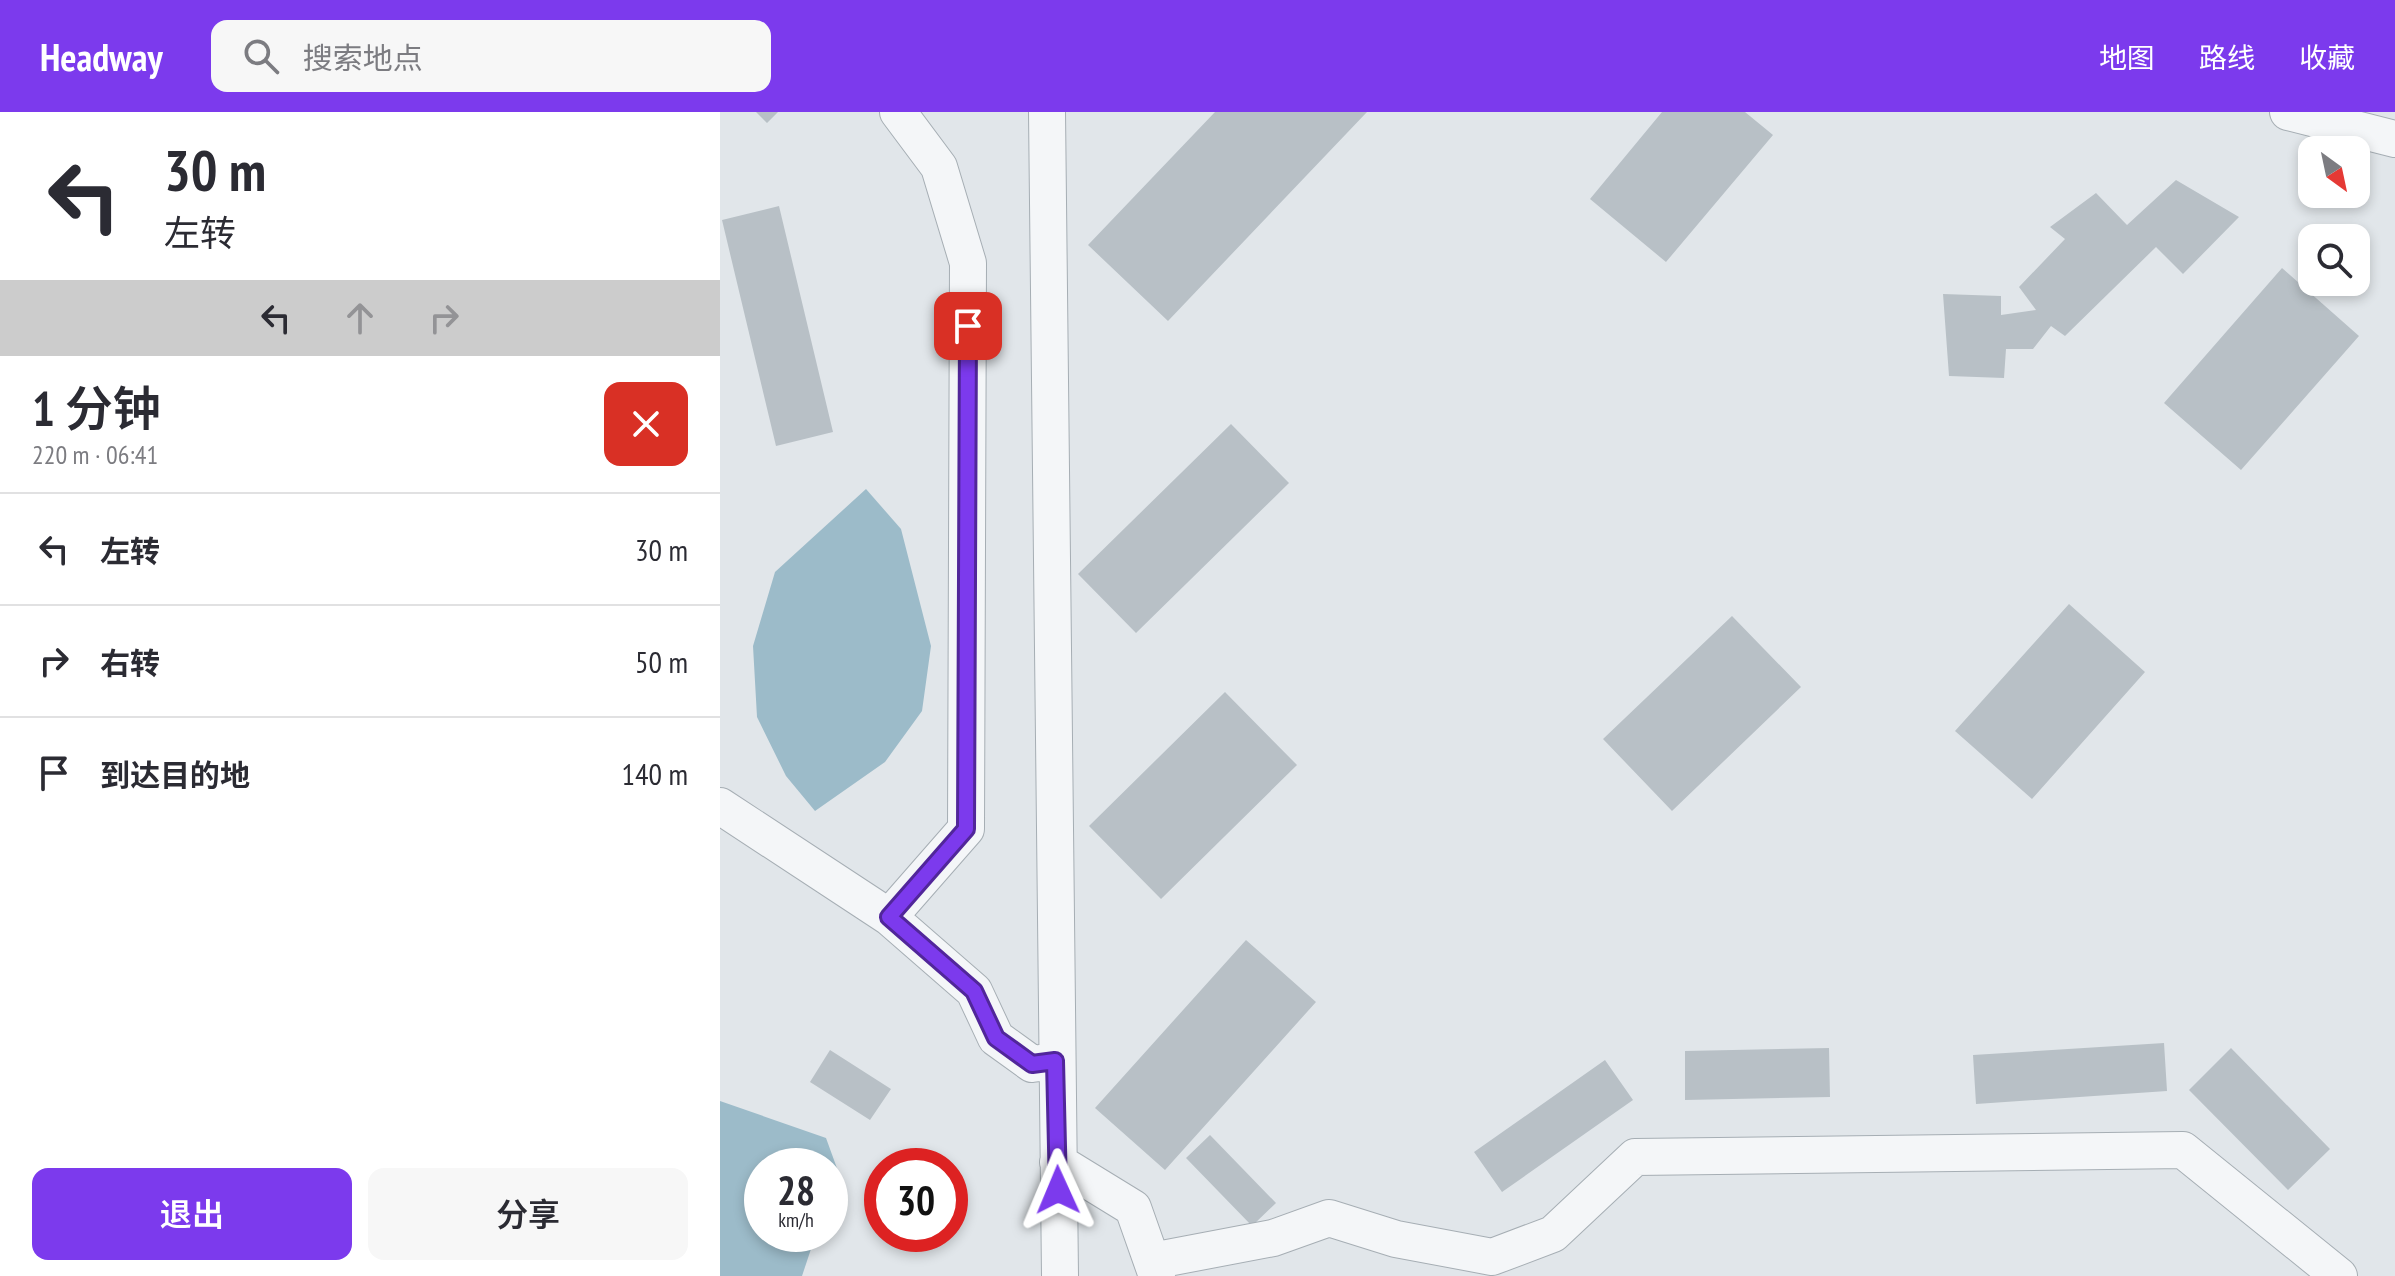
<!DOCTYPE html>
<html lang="zh">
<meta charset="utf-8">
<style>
body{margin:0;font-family:"PT Sans Narrow","Noto Sans SC",sans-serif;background:#f7f7f7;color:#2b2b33;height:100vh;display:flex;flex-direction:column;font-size:30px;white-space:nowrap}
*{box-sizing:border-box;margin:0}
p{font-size:26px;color:#7c7c81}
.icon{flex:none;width:44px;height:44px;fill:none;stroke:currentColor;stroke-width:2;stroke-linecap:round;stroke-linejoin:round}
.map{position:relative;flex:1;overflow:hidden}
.panel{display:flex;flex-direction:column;background:#fff;width:720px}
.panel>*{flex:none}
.guide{background:#fff;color:#2b2b33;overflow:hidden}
.needle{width:52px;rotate:147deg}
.fabs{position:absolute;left:1578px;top:24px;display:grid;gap:16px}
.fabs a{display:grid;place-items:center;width:72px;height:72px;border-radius:16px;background:#fff;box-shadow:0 4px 12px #0003;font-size:40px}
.speed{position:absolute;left:24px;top:1036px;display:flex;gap:16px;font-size:40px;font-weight:700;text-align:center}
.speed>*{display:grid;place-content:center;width:104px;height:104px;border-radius:50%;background:#fff;box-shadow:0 4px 12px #0003;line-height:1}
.speed small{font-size:20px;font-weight:400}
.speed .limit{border:12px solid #d22;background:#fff;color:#111}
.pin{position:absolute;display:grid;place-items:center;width:68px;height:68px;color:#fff;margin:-34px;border-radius:16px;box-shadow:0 4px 12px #0006}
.me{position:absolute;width:88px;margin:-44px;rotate:359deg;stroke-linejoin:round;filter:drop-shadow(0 0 6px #0008)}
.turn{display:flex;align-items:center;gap:28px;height:168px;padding:0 32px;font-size:36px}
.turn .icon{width:104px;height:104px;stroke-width:2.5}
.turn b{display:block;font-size:56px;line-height:68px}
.lanes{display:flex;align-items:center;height:76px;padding:0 32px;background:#0003;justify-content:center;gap:40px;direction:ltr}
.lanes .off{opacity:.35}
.round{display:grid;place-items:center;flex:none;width:84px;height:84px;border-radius:16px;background:#f7f7f7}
.summary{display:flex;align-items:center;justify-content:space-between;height:136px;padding:0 32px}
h1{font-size:48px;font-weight:600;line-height:60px}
.primary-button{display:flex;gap:16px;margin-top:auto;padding:16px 32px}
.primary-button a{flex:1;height:92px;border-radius:16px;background:#7c3aed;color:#fff;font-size:32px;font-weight:600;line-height:92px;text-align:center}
.primary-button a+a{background:#f7f7f7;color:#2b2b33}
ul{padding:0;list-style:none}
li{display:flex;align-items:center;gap:24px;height:112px;padding:0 32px;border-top:2px solid #e1e1e2}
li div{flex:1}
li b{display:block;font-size:30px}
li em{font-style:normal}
header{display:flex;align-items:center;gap:48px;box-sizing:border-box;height:112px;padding:0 40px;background:#7c3aed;color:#fff}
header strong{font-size:38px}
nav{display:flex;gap:44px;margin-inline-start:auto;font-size:28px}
.search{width:560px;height:72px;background:#f7f7f7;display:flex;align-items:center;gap:20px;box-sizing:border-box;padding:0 28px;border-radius:16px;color:#7c7c81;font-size:30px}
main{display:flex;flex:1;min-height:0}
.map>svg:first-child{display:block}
.water{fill:#9cbbc9}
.building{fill:#b8c0c6}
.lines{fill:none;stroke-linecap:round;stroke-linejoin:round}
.minor-casing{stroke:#a6aeb4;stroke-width:38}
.minor{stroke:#f4f6f8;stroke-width:36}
.route-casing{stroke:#51269a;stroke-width:20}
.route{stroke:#7c3aed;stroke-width:14}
</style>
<header>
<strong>Headway</strong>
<div class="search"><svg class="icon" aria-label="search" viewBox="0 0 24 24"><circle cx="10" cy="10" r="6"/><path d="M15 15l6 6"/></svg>搜索地点</div>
<nav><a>地图</a><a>路线</a><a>收藏</a></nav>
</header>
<main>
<section class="panel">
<div class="guide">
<div class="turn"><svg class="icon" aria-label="left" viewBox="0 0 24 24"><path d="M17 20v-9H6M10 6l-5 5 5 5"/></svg><div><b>30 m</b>左转</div></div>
<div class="lanes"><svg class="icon" aria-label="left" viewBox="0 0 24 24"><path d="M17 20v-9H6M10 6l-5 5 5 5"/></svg><svg class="icon off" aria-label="ahead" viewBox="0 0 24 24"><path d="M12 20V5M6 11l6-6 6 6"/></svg><svg class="icon off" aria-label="right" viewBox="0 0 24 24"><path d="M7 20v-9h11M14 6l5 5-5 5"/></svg></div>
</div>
<div class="summary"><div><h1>1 分钟</h1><p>220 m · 06:41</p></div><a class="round" style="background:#d93025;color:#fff"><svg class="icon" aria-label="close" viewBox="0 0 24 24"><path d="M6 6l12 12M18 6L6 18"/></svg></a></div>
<ul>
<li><svg class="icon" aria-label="left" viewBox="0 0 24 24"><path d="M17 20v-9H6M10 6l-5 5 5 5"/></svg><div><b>左转</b></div><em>30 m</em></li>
<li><svg class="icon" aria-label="right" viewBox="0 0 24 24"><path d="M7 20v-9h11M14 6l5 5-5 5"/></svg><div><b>右转</b></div><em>50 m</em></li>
<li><svg class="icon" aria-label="arrive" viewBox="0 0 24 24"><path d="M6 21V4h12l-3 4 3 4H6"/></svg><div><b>到达目的地</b></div><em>140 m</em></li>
</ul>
<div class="primary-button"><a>退出</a><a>分享</a></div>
</section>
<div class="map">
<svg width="1675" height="1164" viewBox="0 0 1675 1164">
<rect width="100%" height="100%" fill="#e1e6ea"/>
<path class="water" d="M 146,377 L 181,417 L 211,534 L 202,599 L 165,650 L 95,699 L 66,664 L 37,605 L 33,534 L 55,460 Z
M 0,989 L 106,1026 L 118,1059 L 110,1082 L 110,1054 L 42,1054 L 42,1122 L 96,1122 L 82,1164 L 0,1164 Z"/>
<path class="building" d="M 36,0 L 58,0 L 47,11 Z
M 495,0 L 647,0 L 448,209 L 368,133 Z
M 942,0 L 1025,0 L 1053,23 L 946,150 L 870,87 Z
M 1456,68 L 1519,105 L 1463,162 L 1436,135 L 1345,224 L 1331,214 L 1313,237 L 1286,237 L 1284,266 L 1229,264 L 1223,182 L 1281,184 L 1281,203 L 1316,198 L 1299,175 L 1345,127 L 1330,115 L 1376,81 L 1407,113 Z
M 59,94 L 113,320 L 56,334 L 2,108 Z
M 1562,156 L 1639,224 L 1521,358 L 1444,291 Z
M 511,312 L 569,371 L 416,521 L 358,462 Z
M 1349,492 L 1425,560 L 1312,687 L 1235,619 Z
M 1012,504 L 1081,575 L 952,699 L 883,627 Z
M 505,580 L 577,653 L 441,787 L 369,714 Z
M 526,828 L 596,890 L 445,1058 L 375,996 Z
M 1444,931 L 1447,979 L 1256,992 L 1253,943 Z
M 1109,936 L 1110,985 L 965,988 L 965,939 Z
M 1511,936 L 1610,1037 L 1568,1078 L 1469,978 Z
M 110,938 L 171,977 L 150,1008 L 90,970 Z
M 885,948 L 913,988 L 782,1080 L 754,1040 Z
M 490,1023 L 556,1091 L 532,1114 L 466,1046 Z"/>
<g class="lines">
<g class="minor-casing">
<path id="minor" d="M 327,0 L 340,1164
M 1568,0 L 1675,27
M 0,694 L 169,805 L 246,717 L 248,151 L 219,55 L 178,0
M 169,805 L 254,879 L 276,926 L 312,952 L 335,949
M 338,1050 L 413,1096 L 437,1164
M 432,1149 L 553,1126 L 609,1106 L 676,1127 L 772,1145 L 833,1122 L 915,1045 L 1463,1038 L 1619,1164"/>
</g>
<use href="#minor" class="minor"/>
</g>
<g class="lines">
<g class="route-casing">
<path id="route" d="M 248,214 L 246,717 L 169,805 L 254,879 L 276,926 L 312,952 L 335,949 L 338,1078"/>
</g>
<use href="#route" class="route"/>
</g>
</svg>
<div class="fabs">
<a><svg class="needle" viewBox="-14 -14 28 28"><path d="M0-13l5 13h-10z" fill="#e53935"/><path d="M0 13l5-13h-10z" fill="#7c7c81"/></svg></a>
<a><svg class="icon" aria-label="search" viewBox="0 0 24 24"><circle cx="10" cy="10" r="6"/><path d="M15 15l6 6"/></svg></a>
</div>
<div class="speed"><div>28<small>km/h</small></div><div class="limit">30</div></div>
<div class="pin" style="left:248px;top:214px;background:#d93025"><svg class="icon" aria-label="arrive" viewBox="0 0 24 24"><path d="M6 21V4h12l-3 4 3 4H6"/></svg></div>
<svg class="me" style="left:338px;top:1078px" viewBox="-20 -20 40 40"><path d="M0-17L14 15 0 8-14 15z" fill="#7c3aed" stroke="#fff" stroke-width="4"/></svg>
</div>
</main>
